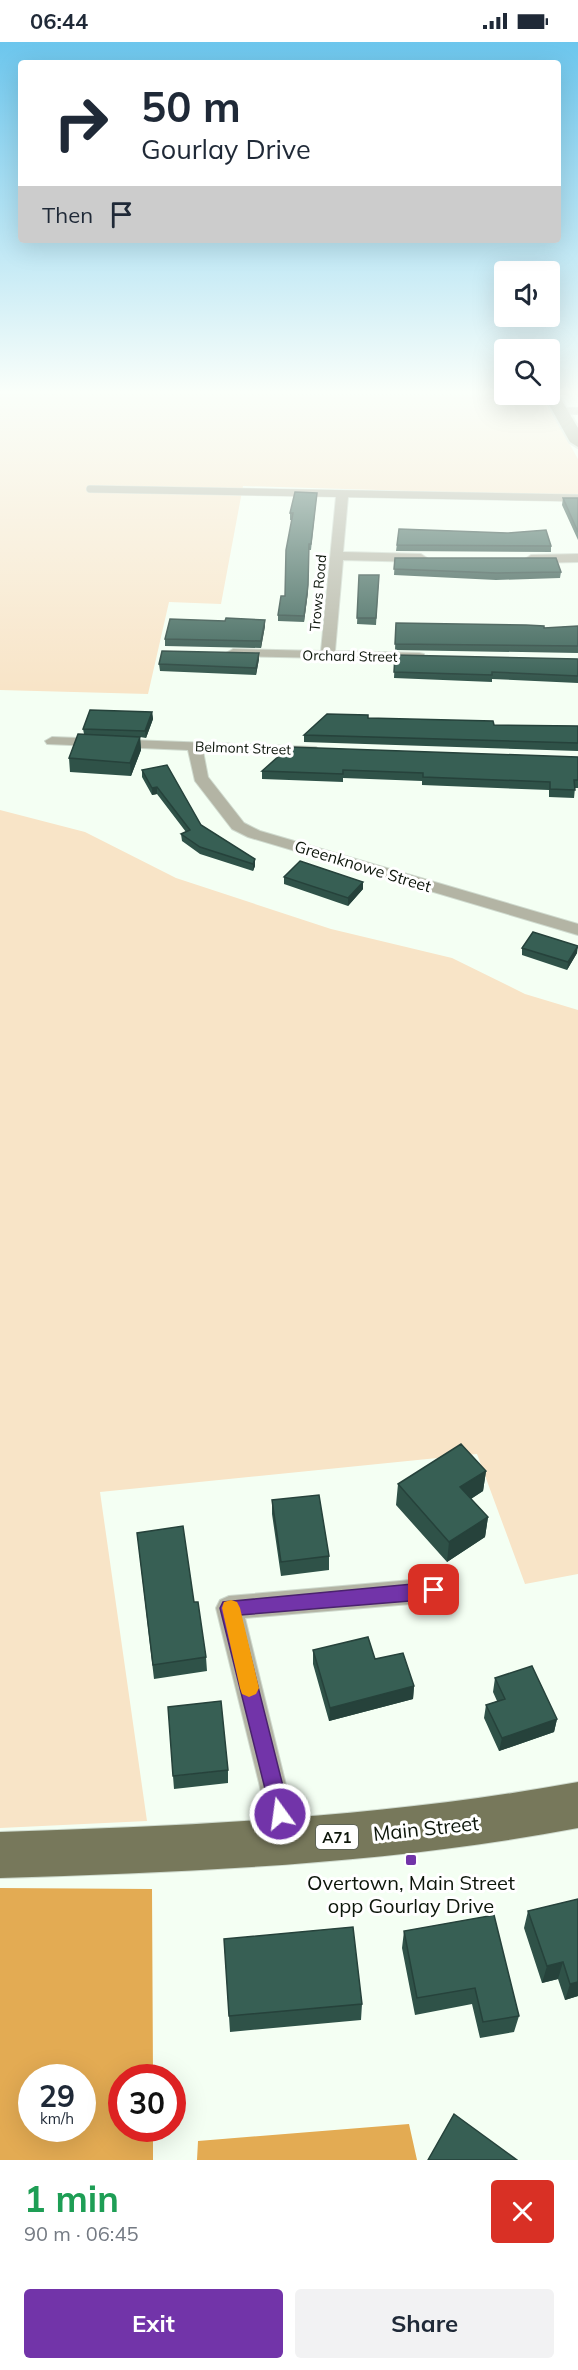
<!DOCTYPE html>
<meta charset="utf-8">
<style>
body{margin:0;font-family:Mulish,sans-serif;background:#f2f2f3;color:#1f2937;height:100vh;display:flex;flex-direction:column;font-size:22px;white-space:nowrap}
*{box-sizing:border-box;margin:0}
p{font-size:20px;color:#747a83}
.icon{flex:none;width:33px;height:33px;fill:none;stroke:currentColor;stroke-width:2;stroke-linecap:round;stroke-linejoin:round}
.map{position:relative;height:2118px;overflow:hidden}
.sheet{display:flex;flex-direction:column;background:#fff;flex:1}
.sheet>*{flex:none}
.top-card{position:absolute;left:18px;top:18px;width:543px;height:183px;border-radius:6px;box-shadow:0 6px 24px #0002;background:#fff;color:#1f2937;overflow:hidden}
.tools{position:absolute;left:494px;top:219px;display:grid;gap:12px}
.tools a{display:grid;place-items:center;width:66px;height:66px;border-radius:6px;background:#fff;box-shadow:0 6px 24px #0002;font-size:30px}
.speed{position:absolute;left:18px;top:2022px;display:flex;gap:12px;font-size:30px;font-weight:700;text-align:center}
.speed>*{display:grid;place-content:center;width:78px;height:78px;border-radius:50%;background:#fff;box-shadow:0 6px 24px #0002;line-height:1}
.speed small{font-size:15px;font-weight:400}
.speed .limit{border:9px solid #d22;background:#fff;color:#111}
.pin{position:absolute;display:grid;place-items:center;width:51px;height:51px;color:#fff;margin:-26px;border-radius:12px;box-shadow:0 3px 9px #0006}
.me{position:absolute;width:66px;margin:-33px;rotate:346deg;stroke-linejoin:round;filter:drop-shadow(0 0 4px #0008)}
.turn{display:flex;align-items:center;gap:21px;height:126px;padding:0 24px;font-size:27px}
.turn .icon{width:78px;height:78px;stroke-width:2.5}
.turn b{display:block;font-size:42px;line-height:51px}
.then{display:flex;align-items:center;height:57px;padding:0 24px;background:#0003;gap:12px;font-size:22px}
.round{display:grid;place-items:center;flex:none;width:63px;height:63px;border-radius:6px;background:#f2f2f3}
.head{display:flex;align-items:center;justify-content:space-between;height:102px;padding:0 24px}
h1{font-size:36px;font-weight:700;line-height:45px;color:#1e9e55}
.cta{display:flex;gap:12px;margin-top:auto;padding:12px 24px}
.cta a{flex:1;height:69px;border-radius:6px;background:#7234a9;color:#fff;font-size:24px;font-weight:700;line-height:69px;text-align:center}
.cta a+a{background:#f2f2f3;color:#1f2937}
.status{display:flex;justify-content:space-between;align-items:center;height:42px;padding:0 30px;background:#fff;direction:ltr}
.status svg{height:16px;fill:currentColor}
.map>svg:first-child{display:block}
.green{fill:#f8e4c7}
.forest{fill:#e3ab53;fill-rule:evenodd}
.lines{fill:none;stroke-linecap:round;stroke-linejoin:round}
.service-casing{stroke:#cfdace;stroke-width:8}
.minor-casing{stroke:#cfdace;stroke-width:2}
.secondary-casing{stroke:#cfdace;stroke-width:4}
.primary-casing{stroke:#cfdace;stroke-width:2}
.service{stroke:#b3b4a4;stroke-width:7}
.minor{fill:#b3b4a4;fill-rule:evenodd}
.secondary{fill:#909179;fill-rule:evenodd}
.primary{fill:#77785b;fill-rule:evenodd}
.wall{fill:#2f5248}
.shaded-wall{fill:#26423b}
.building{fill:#375f54;stroke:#26423b;stroke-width:1.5}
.route{fill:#7234a9;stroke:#4a226e;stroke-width:1.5}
.slow{fill:#f59e0b}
.poi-dot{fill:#7234a9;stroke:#fff;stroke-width:2}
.labels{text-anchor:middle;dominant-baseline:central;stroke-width:6;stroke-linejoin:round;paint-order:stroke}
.far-street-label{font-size:14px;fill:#0d160b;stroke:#fff}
.shield{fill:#fff;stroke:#565c54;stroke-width:1.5}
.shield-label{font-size:15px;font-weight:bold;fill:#0d160b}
.street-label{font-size:16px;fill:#0d160b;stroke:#fff}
.near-street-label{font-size:20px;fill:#0d160b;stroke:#fff}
.near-poi-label{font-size:20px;fill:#0d160b;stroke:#fff}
</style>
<div class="status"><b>06:44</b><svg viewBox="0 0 49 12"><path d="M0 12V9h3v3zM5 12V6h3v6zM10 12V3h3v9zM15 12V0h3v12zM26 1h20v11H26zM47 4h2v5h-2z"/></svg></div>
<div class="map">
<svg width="578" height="2118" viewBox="0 0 578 2118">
<rect width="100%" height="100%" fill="#f4fff3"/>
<path class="green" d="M 0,352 L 542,353 L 578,417 L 578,454 L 243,444 L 221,562 L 169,560 L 148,652 L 0,648 Z
M 0,768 L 85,790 L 176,836 L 331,887 L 452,916 L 525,952 L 578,968 L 578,1532 L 525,1542 L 477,1412 L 100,1450 L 147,1779 L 0,1786 Z"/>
<path class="forest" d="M 0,1846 L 152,1847 L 153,2035 L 122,2036 L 122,2086 L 153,2087 L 153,2118 L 0,2118 ZM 32,2036 L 82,2036 L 82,2086 L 32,2086 Z
M 409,2082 L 417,2118 L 197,2118 L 198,2099 Z"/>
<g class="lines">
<g class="service-casing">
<path id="service" d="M 560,369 L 578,369
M 90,447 L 578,456"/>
</g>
<g class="minor-casing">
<path id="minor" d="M 342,451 L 348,455 L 343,510 L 421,512 L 427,516 L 421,520 L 343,518 L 335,609 L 419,611 L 424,612 L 424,618 L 228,614 L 226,611 L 233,607 L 321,609 L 336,455 Z
M 578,512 L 578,520 L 531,521 L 525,517 L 531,513 Z
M 52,695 L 316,705 L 319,708 L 311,713 L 203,709 L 208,735 L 244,781 L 260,789 L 578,882 L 578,893 L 248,795 L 232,787 L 195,739 L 188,708 L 47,702 L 45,699 Z
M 434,1536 L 443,1540 L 447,1548 L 443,1556 L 434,1560 L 245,1576 L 300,1800 L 296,1810 L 286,1814 L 276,1810 L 216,1566 L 220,1558 L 229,1554 Z"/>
</g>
<g class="secondary-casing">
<path id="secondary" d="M 543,352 L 558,352 L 578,386 L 578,405 L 570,400 Z"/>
</g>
<g class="primary-casing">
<path id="primary" d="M 578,1740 L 578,1786 C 387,1822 194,1830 0,1836 L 0,1790 C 194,1784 386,1775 578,1740 Z"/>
</g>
<use href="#service" class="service"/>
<use href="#minor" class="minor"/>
<use href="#secondary" class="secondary"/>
<use href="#primary" class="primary"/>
</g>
<path class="wall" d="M 317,451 L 311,508 L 309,508 L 308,550 L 304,580 L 278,579 L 278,573 L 285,554 L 292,478 L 290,478 L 290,471 Z
M 563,456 L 578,456 L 578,498 L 562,463 Z
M 399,487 L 507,491 L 551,504 L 551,510 L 396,509 Z
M 395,516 L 561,530 L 560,536 L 496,538 L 394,533 Z
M 359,533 L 379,533 L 376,583 L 357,582 Z
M 265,578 L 265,584 L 261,606 L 165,604 L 165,597 L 225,579 Z
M 396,581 L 544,586 L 578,584 L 578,611 L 395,608 Z
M 395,613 L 578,617 L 578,641 L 492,637 L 492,640 L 394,636 Z
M 259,617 L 256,633 L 160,629 L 159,622 Z
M 152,670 L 153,677 L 146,696 L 140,695 L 141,708 L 131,734 L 70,730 L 69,716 L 84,692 L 83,687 Z
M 368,676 L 494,683 L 578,684 L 578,709 L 304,700 L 304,693 Z
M 578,715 L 578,746 L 575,746 L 574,756 L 549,755 L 549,748 L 422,743 L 422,739 L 343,736 L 343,740 L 262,737 L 262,729 Z
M 142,728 L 201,783 L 255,817 L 255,824 L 253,829 L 200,812 L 182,799 L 181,792 L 186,790 L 157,752 L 152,753 L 142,735 Z
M 284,835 L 363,840 L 363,847 L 348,864 L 284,842 Z
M 522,906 L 577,911 L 567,928 L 522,913 Z
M 486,1429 L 483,1449 L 471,1457 L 488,1475 L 485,1495 L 447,1520 L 396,1463 L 398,1442 Z
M 272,1458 L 329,1514 L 329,1528 L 281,1534 L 272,1472 Z
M 137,1491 L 194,1560 L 206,1615 L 207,1629 L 154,1637 Z
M 313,1608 L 375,1617 L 414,1644 L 413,1657 L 329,1679 L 313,1622 Z
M 495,1636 L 557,1677 L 554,1690 L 499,1709 L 484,1676 L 486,1663 L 497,1659 L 493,1650 Z
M 228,1728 L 228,1741 L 174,1747 L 173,1734 Z
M 578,1857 L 578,1954 L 565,1958 L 558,1937 L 542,1941 L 524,1886 L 528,1869 Z
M 404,1889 L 519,1974 L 514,1990 L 480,1996 L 472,1962 L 415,1973 L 402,1906 Z
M 224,1897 L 362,1962 L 361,1978 L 230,1990 Z"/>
<path class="shaded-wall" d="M 308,543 L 308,550 L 304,580 L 304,574 Z
M 265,578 L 265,584 L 261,606 L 261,599 Z
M 259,611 L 259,617 L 256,633 L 256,626 Z
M 152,670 L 153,677 L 146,696 L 145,689 Z
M 140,695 L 141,708 L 131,734 L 130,721 Z
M 157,745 L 157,752 L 152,753 L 152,746 Z
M 255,817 L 255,824 L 253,829 L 253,822 Z
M 363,840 L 363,847 L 348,864 L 348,856 Z
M 578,904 L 577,911 L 567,928 L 568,920 Z
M 486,1429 L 483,1449 L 458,1465 L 460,1445 Z
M 488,1475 L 485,1495 L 447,1520 L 449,1500 Z
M 414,1644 L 413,1657 L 329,1679 L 330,1666 Z
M 557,1677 L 554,1690 L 499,1709 L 502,1696 Z
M 563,1920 L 558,1937 L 542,1941 L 547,1924 Z
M 578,1940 L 578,1954 L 565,1958 L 570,1942 Z"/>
<path class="building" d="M 295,450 L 317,451 L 311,502 L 309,502 L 308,543 L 304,574 L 278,573 L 281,554 L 285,554 L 286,508 L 293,471 L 290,471 Z
M 563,456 L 578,456 L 578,490 Z
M 399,487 L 507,491 L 546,488 L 551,504 L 397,503 Z
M 395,516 L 556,516 L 561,530 L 497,531 L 394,527 Z
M 359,533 L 379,533 L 376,576 L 357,576 Z
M 226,576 L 265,578 L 261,599 L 165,597 L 170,577 L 225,579 Z
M 396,581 L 526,583 L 544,584 L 544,586 L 578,584 L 578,604 L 395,602 Z
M 162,609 L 259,611 L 256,626 L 159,622 Z
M 395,613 L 578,617 L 578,634 L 492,630 L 492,633 L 394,630 Z
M 90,668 L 152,670 L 145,689 L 83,687 Z
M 327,672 L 368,673 L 368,676 L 493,679 L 494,683 L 578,684 L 578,701 L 304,693 Z
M 78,692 L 140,695 L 130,721 L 69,716 Z
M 289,705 L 578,715 L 578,738 L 574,738 L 575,748 L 550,747 L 550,740 L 423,735 L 423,731 L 343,728 L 343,732 L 262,729 Z
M 167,723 L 201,783 L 255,817 L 253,822 L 200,805 L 181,792 L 190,788 L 157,745 L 152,746 L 142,728 Z
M 300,819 L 363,840 L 348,856 L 284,835 Z
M 533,890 L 578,904 L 568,920 L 522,906 Z
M 461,1402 L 486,1429 L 460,1445 L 488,1475 L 449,1500 L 398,1442 Z
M 319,1453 L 329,1514 L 281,1520 L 272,1458 Z
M 183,1484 L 194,1560 L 198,1560 L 206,1615 L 153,1623 L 137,1491 Z
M 368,1595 L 375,1617 L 403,1611 L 414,1644 L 330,1666 L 313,1608 Z
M 532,1624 L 557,1677 L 502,1696 L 486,1663 L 505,1657 L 495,1636 Z
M 221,1659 L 228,1728 L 173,1734 L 168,1665 Z
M 578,1857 L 578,1940 L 570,1942 L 563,1920 L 547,1924 L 528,1869 Z
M 494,1873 L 519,1974 L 483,1980 L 475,1946 L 417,1956 L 404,1889 Z
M 353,1885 L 362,1962 L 229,1974 L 224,1897 Z
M 454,2072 L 517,2118 L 428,2118 Z"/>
<linearGradient id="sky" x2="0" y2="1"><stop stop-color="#6cc6ed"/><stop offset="0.54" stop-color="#fafffa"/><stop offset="1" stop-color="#fafffa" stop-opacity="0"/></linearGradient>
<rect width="578" height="648" fill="url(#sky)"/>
<path class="route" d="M 434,1540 L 441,1543 L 443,1548 L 441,1554 L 434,1557 L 240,1573 L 290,1772 L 287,1779 L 280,1782 L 273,1779 L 220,1566 L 223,1560 Z"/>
<path class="slow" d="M 231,1558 L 237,1560 L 240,1566 L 259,1646 L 256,1652 L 249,1655 L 242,1652 L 240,1646 L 222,1566 L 224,1560 Z"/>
<rect class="poi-dot" x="405" y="1812" width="12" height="12" rx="3"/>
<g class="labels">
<g class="far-street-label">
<text transform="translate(318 551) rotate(-85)">Trows Road</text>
<text transform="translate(350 614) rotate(1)">Orchard Street</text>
<text transform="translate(243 706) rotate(2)">Belmont Street</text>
</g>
<rect class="shield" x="316" y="1783" width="42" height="24" rx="4.5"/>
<g class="shield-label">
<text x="337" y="1795">A71</text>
</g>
<g class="street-label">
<text transform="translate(363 824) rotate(17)">Greenknowe Street</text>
</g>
<g class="near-street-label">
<text transform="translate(426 1786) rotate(-6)">Main Street</text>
</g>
<g class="near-poi-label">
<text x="411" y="1840">Overtown, Main Street<tspan x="411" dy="23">opp Gourlay Drive</tspan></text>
</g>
</g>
</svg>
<div class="tools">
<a><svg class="icon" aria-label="sound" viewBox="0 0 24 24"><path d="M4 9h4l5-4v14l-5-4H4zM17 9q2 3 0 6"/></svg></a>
<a><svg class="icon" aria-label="search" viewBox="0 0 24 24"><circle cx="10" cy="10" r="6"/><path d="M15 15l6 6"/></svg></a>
</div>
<div class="speed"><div>29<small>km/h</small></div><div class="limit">30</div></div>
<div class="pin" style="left:434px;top:1548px;background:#d93025"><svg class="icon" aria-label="arrive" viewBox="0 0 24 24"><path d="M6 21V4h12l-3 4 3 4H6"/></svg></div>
<svg class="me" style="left:280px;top:1772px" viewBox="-20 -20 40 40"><circle r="17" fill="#7234a9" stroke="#fff" stroke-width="3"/><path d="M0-11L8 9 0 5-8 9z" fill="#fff"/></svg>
<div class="top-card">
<div class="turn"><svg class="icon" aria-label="right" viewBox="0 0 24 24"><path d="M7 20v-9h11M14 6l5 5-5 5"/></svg><div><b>50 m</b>Gourlay Drive</div></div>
<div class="then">Then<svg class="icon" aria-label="arrive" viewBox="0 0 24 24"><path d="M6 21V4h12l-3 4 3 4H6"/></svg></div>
</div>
</div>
<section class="sheet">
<div class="head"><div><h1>1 min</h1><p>90 m · 06:45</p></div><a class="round" style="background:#d93025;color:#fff"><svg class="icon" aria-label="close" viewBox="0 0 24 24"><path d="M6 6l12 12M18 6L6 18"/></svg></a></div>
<div class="cta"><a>Exit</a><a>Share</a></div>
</section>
